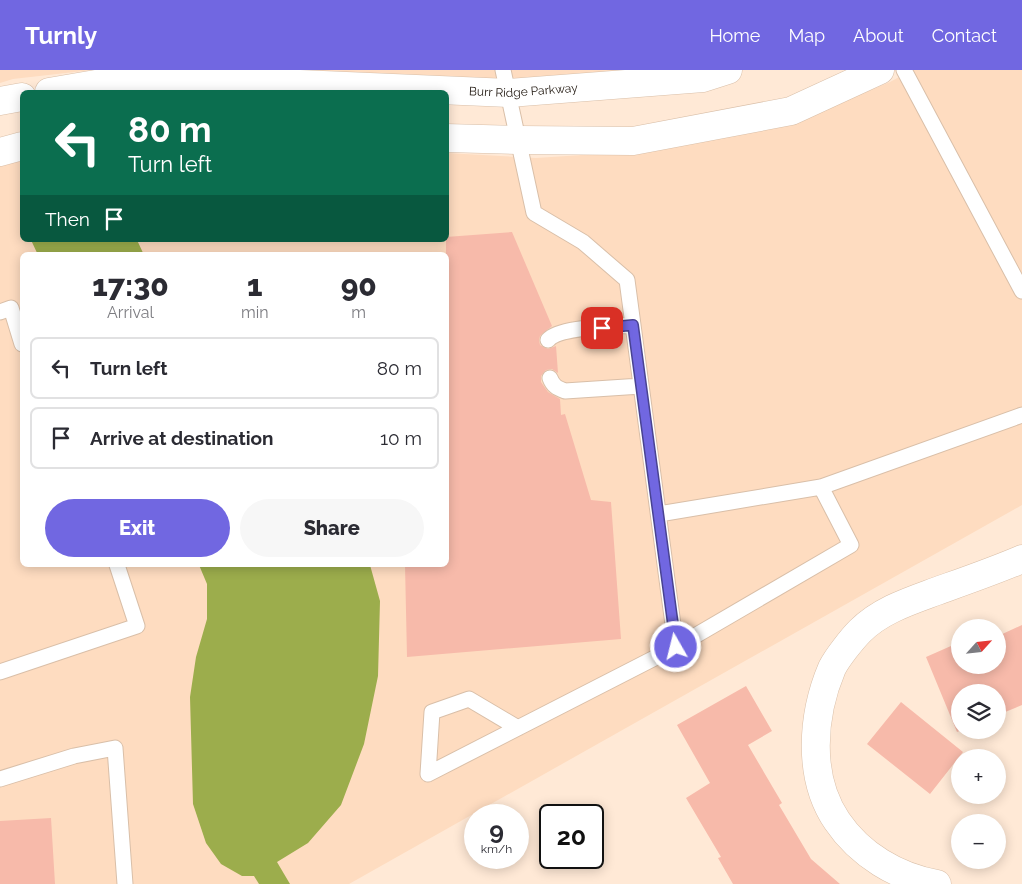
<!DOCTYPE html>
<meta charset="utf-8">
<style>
body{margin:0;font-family:Raleway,sans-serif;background:#f7f7f7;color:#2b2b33;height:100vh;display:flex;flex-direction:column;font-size:19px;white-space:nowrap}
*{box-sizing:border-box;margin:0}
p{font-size:16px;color:#7c7c81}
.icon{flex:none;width:28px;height:28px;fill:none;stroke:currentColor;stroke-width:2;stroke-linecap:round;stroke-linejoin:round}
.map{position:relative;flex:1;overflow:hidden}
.drawer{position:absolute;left:20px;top:182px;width:429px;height:315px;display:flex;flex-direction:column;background:#fff;border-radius:8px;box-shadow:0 2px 12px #0003}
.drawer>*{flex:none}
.hud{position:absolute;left:20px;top:20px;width:429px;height:152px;border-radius:8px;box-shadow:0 2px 12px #0003;background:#0b6e4f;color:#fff;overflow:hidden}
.needle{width:32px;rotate:63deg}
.tools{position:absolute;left:951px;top:549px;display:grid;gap:10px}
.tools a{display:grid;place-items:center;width:55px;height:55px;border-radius:50%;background:#fff;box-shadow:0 2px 12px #0003;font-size:25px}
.speed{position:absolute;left:464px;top:734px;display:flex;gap:10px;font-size:25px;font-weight:700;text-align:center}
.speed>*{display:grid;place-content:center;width:65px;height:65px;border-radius:50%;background:#fff;box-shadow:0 2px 12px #0003;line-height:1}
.speed small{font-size:12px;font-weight:400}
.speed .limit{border:2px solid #111;border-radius:8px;background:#fff;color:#111}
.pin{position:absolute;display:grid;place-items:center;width:42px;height:42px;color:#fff;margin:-21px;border-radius:10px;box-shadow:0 2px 8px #0006}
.me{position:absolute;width:55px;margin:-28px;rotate:352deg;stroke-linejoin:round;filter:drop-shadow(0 0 4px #0008)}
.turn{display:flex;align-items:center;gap:18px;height:105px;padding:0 25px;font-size:22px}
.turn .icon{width:65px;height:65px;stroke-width:2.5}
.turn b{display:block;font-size:35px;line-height:42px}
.then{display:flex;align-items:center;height:48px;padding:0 25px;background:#0003;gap:10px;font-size:19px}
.eta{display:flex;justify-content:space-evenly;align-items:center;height:85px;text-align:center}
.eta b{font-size:30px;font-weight:800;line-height:35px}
.action{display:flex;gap:10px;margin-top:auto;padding:10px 25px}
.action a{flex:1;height:58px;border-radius:30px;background:#7167e1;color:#fff;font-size:20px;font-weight:800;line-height:58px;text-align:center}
.action a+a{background:#f7f7f7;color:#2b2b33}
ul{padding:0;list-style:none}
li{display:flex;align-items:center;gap:15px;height:62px;margin:0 10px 8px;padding:0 15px;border:2px solid #e1e1e2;border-radius:8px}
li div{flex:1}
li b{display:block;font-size:19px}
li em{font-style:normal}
header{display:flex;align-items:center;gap:30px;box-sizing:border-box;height:70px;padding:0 25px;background:#7167e1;color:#fff}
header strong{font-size:24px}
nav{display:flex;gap:28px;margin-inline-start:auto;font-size:18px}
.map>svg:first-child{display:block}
.built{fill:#fedcc0;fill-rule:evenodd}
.water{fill:#9cad4c}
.building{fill:#f7baaa}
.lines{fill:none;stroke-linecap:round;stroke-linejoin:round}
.service-casing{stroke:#d9bfa8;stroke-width:17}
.minor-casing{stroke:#d9bfa8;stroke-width:29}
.tertiary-casing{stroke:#d9bfa8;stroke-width:29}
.service{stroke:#fff;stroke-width:15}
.minor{stroke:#fff;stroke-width:28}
.tertiary{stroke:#fff;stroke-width:28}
.route-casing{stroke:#494392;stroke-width:12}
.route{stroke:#7167e1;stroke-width:9}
.labels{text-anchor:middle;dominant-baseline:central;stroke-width:4;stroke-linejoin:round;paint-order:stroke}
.street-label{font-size:12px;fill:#1c130b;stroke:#ffe9d6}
</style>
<header>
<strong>Turnly</strong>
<nav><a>Home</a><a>Map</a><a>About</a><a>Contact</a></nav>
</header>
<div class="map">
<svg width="1022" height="814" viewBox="0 0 1022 814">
<rect width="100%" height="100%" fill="#ffe9d6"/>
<path class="built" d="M 0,0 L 92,0 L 13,9 L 0,13 Z
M 223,0 L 643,0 L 522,13 Z
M 912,0 L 1022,0 L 1022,435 L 349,814 L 0,814 L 0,96 L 22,89 L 22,170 L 446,170 L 446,83 L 536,88 L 659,80 L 793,53 L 890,12 ZM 22,185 L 446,185 L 446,495 L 22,495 Z"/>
<path class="water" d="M 31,170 L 137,170 L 144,185 L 38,185 Z
M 199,495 L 370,495 L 380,531 L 378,606 L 364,674 L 341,735 L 308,773 L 277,792 L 290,814 L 259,814 L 254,806 L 242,806 L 221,794 L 206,773 L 193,734 L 190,627 L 196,587 L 207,549 L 207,514 Z"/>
<path class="building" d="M 512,162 L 552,256 L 540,266 L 539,270 L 540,275 L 548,279 L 556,276 L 558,303 L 552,299 L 546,300 L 541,306 L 541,312 L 548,322 L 560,329 L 561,345 L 565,344 L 591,430 L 611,432 L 621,569 L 407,587 L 405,495 L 446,495 L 446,167 Z
M 1022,555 L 1022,635 L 998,645 L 998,622 L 960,622 L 960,660 L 962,660 L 957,662 L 926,587 L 960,572 L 960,595 L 998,595 L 998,566 Z
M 746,616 L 772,661 L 748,675 L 782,733 L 779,735 L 811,789 L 840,814 L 733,814 L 718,788 L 721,787 L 686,728 L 710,713 L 677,655 Z
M 901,632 L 963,682 L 930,724 L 867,674 Z
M 51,748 L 55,814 L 0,814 L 0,751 Z"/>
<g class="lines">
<g class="service-casing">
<path id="service" d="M 503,0 L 534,143 L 583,172 L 627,210 L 676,577 L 851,475 L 821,417
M 904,0 L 1022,221
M 0,242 L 11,238 L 22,274
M 548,270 C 560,256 614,257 633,255
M 550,308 C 553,316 557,318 565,321 L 641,316
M 659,444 L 821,417 L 1022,345
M 0,602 L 137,556 L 117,495
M 428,704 L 676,577
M 428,704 L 432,642 L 469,629 L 518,658
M 0,709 L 74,686 L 115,678 L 125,814"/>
</g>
<g class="minor-casing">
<path id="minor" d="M 937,814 C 897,807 860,785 837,751 C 807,707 812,645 832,598 C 837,588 852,569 860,561 C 881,540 910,531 937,521 C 965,511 994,501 1022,489"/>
</g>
<g class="tertiary-casing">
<g id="tertiary">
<path id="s1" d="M 49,22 L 137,7 L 509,23 L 703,8 L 728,0"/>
<path d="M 0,31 L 22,27"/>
<path d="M 446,68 L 519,70 L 633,71 L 791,41 L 880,0"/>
<path d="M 0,82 L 22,76"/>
</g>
</g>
<use href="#service" class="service"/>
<use href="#minor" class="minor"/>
<use href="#tertiary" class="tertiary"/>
</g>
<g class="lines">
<g class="route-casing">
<path id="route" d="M 602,258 L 633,255 L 676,577"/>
</g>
<use href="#route" class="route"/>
</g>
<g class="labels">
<g class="street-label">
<text stroke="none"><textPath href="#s1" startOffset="476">Burr Ridge Parkway</textPath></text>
</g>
</g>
</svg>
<div class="tools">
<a><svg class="needle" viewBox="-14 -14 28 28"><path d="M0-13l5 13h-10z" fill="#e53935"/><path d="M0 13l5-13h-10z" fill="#7c7c81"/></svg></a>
<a><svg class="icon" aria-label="layers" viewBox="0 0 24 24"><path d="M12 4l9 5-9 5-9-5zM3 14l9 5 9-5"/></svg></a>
<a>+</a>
<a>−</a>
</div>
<div class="speed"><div>9<small>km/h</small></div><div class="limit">20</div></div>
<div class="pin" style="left:602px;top:258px;background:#d93025"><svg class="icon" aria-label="arrive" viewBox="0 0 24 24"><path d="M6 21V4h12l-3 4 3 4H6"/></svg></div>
<svg class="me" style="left:676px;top:577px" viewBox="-20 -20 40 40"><circle r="17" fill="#7167e1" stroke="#fff" stroke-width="3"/><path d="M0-11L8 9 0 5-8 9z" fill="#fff"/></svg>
<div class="hud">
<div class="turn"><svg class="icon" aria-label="left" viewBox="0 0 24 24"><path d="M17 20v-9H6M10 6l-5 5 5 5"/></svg><div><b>80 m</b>Turn left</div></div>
<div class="then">Then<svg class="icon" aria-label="arrive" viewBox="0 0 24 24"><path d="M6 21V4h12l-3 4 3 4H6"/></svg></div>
</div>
<section class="drawer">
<div class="eta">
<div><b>17:30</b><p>Arrival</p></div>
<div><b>1</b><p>min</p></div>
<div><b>90</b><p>m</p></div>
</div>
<ul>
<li><svg class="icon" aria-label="left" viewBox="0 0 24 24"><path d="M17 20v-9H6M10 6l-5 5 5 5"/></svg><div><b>Turn left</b></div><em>80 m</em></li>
<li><svg class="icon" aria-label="arrive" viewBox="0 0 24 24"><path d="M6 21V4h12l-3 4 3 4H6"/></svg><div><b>Arrive at destination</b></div><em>10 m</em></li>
</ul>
<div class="action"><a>Exit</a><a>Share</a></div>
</section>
</div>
